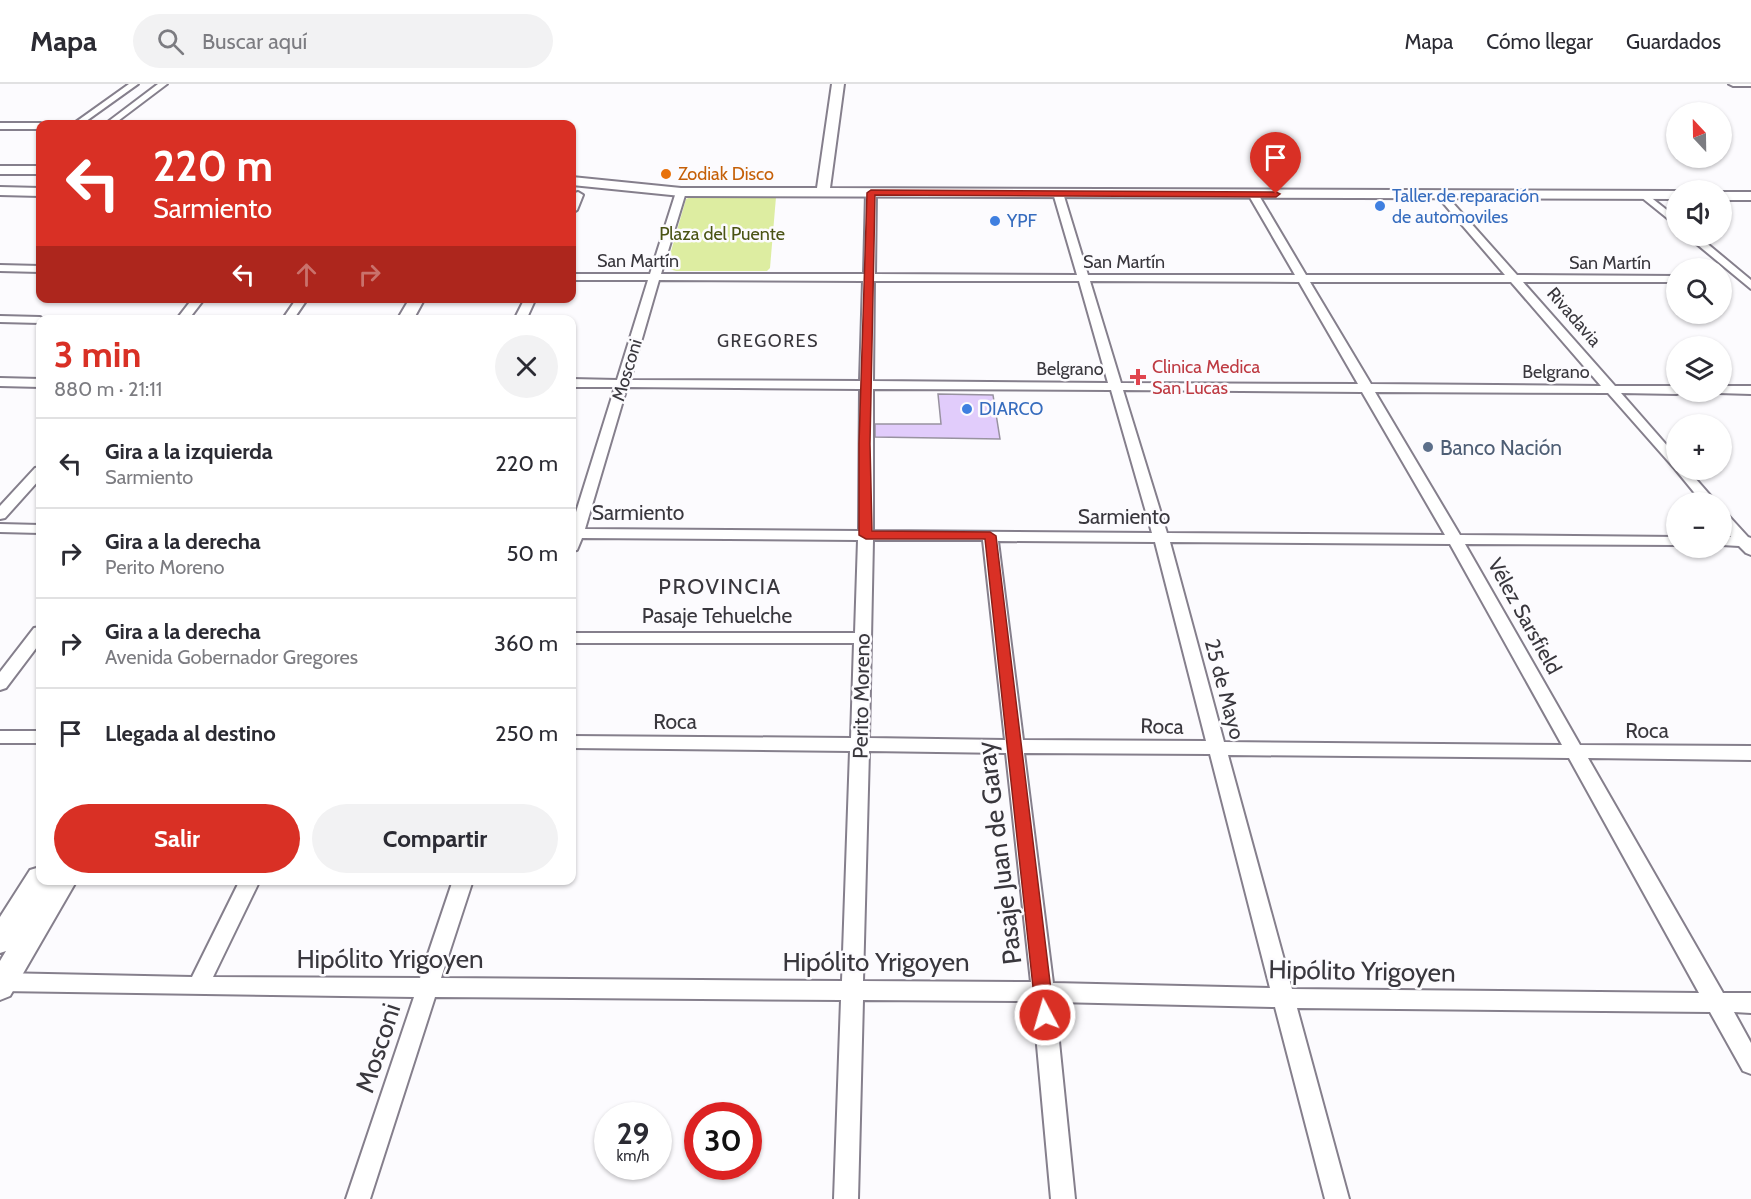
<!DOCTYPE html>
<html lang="es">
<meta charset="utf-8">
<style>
body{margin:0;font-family:Cabin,sans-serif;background:#f2f2f3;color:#2b2b33;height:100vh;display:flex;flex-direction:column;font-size:22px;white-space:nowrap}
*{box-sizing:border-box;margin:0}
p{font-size:20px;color:#7c7c81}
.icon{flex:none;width:33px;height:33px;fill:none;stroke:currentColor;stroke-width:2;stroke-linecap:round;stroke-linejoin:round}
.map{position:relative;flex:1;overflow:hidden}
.sheet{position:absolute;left:36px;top:231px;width:540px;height:570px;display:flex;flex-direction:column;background:#fff;border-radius:12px;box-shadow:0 2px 4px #0004}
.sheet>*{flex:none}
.top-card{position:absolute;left:36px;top:36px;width:540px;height:183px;border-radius:12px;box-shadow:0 2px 4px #0004;background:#d93025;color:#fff;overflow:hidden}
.needle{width:39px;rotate:338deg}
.controls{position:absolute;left:1666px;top:18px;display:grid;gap:12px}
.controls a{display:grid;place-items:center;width:66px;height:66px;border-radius:50%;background:#fff;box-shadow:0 2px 4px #0004;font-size:30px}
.speed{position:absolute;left:594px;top:1018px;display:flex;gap:12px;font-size:30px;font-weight:700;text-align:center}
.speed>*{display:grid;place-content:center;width:78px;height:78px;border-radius:50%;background:#fff;box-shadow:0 2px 4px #0004;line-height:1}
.speed small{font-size:15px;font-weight:400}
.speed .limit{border:9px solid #d22;background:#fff;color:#111}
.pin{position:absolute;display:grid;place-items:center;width:51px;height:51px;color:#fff;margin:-62px -26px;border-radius:50% 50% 50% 0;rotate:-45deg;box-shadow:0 0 6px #0007}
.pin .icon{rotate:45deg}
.me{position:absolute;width:66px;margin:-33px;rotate:354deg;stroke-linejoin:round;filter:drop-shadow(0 0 4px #0008)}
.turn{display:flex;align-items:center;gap:21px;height:126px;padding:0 18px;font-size:27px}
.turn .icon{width:78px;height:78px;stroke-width:2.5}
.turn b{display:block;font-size:42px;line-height:51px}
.lanes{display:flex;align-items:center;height:57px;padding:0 18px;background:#0003;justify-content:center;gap:30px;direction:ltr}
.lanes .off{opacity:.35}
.round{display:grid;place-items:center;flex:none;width:63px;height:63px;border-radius:32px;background:#f2f2f3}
.headline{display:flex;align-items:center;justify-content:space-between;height:102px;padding:0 18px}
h1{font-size:36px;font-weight:700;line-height:45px;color:#d93025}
.cta{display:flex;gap:12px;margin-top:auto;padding:12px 18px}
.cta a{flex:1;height:69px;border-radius:36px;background:#d93025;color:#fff;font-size:24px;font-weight:700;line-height:69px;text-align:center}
.cta a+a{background:#f2f2f3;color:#2b2b33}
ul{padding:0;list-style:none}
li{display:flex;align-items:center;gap:18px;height:90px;padding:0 18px;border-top:2px solid #e1e1e2}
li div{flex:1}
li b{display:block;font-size:22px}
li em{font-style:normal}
header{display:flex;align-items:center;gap:36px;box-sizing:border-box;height:84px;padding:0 30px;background:#fff;border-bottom:2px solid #e1e1e2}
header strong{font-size:28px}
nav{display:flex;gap:33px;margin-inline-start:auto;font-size:21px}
.search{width:420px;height:54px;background:#f2f2f3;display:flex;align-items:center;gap:15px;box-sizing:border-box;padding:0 21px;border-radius:33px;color:#7c7c81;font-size:22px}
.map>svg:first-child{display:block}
.green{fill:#ddeda1}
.building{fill:#e1ccfb;stroke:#9892a0;stroke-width:1.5}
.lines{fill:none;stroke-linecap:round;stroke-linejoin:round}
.street-casing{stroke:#857f8c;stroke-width:4}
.secondary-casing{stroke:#857f8c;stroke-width:4}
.street{fill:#fff;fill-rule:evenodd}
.secondary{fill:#fff;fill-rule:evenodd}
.route{fill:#d93025;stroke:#8d1f18;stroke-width:1.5}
.food-dot{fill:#e8710a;stroke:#fcfbfe;stroke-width:2}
.shop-dot{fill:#3f7fe0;stroke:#fcfbfe;stroke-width:2}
.health-dot{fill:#e0444e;stroke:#fcfbfe;stroke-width:2}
.service-dot{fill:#5c6f8a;stroke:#fcfbfe;stroke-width:2}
.labels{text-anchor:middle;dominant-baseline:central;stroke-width:5;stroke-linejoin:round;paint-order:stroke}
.far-food-label{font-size:18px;fill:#c56008;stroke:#fcfbfe;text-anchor:start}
.far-shop-label{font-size:18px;fill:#366cbe;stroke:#fcfbfe;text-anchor:start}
.far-park-label{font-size:18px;fill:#4a5314;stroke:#fcfbfe}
.far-street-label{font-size:18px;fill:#39373d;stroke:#fcfbfe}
.far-neighbourhood-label{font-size:18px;letter-spacing:1.5px;fill:#39373d;stroke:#fcfbfe}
.far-health-label{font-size:18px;fill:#be3a42;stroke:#fcfbfe;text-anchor:start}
.service-label{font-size:21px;fill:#4e5e75;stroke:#fcfbfe;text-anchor:start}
.street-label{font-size:21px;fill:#39373d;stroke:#fcfbfe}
.neighbourhood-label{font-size:22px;letter-spacing:1.5px;fill:#39373d;stroke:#fcfbfe}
.near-street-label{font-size:26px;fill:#39373d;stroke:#fcfbfe}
</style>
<header>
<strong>Mapa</strong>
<div class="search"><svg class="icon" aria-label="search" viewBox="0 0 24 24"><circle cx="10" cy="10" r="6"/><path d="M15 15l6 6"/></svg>Buscar aquí</div>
<nav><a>Mapa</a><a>Cómo llegar</a><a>Guardados</a></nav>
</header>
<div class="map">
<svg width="1751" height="1115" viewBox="0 0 1751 1115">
<rect width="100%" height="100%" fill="#fcfbfe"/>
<path class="green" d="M 696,111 L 776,113 L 770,184 L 767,187 L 676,187 L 669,185 L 667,181 L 686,115 Z"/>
<path class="building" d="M 938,310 L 993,311 L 1000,355 L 875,353 L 875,340 L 941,340 Z"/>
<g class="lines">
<g class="street-casing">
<path id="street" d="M 129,0 L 138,0 L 82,40 L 73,40 Z
M 158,0 L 167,0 L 114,40 L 105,40 Z
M 1729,0 L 1751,0 L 1751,2 L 1733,2 Z
M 0,39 L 40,39 L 43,40 L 40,40 L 40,45 L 0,45 Z
M 681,105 L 686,108 L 661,190 L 864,190 L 866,109 L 871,106 L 876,109 L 875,190 L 1077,191 L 1053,109 L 1058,106 L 1063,109 L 1088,191 L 1295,191 L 1248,110 L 1253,107 L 1258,110 L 1306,191 L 1505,191 L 1438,113 L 1436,111 L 1441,108 L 1444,109 L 1517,191 L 1677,192 L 1677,198 L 1523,198 L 1615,302 L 1677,302 L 1677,308 L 1682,308 L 1677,310 L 1621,309 L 1677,373 L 1677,386 L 1688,386 L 1716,418 L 1702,418 L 1675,385 L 1608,309 L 1375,308 L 1460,451 L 1677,453 L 1677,461 L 1465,460 L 1580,661 L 1751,662 L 1751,676 L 1588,674 L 1723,909 L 1751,909 L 1751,929 L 1734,928 L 1751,959 L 1751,990 L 1743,987 L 1710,928 L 1297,924 L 1349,1115 L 1325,1115 L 1275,923 L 1055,918 L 1075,1115 L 1051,1115 L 1033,917 L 863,916 L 858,1115 L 834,1115 L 841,916 L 435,913 L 370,1115 L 346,1115 L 414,913 L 0,907 L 0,889 L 192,893 L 240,796 L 260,796 L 213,893 L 420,894 L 453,796 L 473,796 L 441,894 L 842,897 L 850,667 L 572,664 L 572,652 L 851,654 L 854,559 L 572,559 L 572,549 L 855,549 L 858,456 L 582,454 L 577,466 L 572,467 L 572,441 L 615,303 L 572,303 L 572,295 L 617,296 L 648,196 L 572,196 L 572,190 L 650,190 L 676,108 ZM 659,196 L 863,197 L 860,297 L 630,296 ZM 874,197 L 1079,197 L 1108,299 L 873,297 ZM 1090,197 L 1299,198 L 1358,300 L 1121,299 ZM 1310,198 L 1511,198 L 1601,302 L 1371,300 ZM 627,303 L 860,305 L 859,447 L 585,445 ZM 873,305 L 1111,306 L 1152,449 L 873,447 ZM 1123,306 L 1362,308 L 1445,451 L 1167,449 ZM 873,456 L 983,456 L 1005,656 L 869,654 ZM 998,457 L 1155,458 L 1206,657 L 1023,656 ZM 1170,458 L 1450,460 L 1562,661 L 1224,658 ZM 869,667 L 1006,669 L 1031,898 L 863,897 ZM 1024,669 L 1210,670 L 1270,904 L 1053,899 ZM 1228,671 L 1569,674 L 1699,909 L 1292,905 Z
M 578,108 L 583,111 L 577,126 L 572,129 L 572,115 L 575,109 Z
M 1644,108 L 1677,134 L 1677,142 L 1641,113 L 1639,111 Z
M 1687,152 L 1698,152 L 1751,196 L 1751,205 Z
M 0,181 L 40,182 L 40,188 L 0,187 Z
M 193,214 L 205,214 L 188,236 L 176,236 Z
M 297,214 L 308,214 L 293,236 L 282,236 Z
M 525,214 L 536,214 L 526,236 L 514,236 Z
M 0,232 L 40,233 L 45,236 L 40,236 L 40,239 L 0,238 Z
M 0,294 L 40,295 L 40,303 L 0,302 Z
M 1722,302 L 1751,302 L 1751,310 L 1718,309 L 1722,308 Z
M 40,383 L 40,395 L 5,434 L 0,435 L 0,422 L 35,384 Z
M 1722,429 L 1727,430 L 1748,453 L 1751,454 L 1751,471 L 1746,469 L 1739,462 L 1722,461 L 1722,453 L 1731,453 L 1722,442 Z
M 0,440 L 40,441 L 40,449 L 0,448 Z
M 40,543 L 40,559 L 6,604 L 0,606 L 0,588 L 34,544 Z
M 0,647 L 40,647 L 40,659 L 0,659 Z"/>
</g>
<g class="secondary-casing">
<path id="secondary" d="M 832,0 L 844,0 L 830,104 L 1677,107 L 1677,115 L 681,112 L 572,101 L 572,93 L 681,104 L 817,104 Z
M 0,82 L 40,82 L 40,90 L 0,90 Z
M 0,103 L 40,104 L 40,112 L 0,111 Z
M 1722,108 L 1751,108 L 1751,116 L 1722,116 Z
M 410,214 L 425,214 L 413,236 L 397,236 Z
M 40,783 L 40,796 L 77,796 L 10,912 L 0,916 L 0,877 L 6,867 L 0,869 L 0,833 L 30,786 Z"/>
</g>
<use href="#street" class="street"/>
<use href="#secondary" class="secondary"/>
</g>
<path class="route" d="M 871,106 L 1276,108 L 1280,110 L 1276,113 L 875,111 L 870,360 L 872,447 L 990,448 L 996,452 L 1054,931 L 1052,937 L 1045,939 L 1039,937 L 1036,931 L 985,455 L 866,455 L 859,451 L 859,360 L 867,109 Z"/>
<circle class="food-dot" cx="666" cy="90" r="6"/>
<g class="shop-dot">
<circle cx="1380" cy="122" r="6"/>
<circle cx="995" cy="137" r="6"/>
<circle cx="967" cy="325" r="6"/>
</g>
<path class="health-dot" d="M1135 284h6v6h6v6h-6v6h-6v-6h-6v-6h6z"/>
<circle class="service-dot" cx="1428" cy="363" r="6"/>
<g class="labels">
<g class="far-food-label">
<text x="678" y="90">Zodiak Disco</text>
</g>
<g class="far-shop-label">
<text x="1392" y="112">Taller de reparación<tspan x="1392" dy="21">de automoviles</tspan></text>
<text x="1007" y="137">YPF</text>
<text x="979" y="325">DIARCO</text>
</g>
<g class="far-park-label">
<text x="722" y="150">Plaza del Puente</text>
</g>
<g class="far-street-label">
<text x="638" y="177">San Martín</text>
<text x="1124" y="178">San Martín</text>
<text x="1610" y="179">San Martín</text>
<text transform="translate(1574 233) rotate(49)">Rivadavia</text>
<text x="1070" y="285">Belgrano</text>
<text transform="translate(627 286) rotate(-73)">Mosconi</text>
<text x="1556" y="288">Belgrano</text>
</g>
<g class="far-neighbourhood-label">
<text x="768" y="257">GREGORES</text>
</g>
<g class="far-health-label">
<text x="1152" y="283">Clinica Medica<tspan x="1152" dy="21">San Lucas</tspan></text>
</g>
<g class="service-label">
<text x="1440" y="363">Banco Nación</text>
</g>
<g class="street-label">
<text x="638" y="428">Sarmiento</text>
<text x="1124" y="432">Sarmiento</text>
<text x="717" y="531">Pasaje Tehuelche</text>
<text transform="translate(1525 532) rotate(61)">Vélez Sarsfield</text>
<text transform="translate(1225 605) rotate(75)">25 de Mayo</text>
<text transform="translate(861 612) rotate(-89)">Perito Moreno</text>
<text x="675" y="637">Roca</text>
<text transform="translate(1162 642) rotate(1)">Roca</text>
<text x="1647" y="646">Roca</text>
</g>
<g class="neighbourhood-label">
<text x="720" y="502">PROVINCIA</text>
</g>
<g class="near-street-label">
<text transform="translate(999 769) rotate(-97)">Pasaje Juan de Garay</text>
<text x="390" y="875">Hipólito Yrigoyen</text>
<text x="876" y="878">Hipólito Yrigoyen</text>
<text transform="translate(1362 887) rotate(1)">Hipólito Yrigoyen</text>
<text transform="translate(378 964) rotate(-72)">Mosconi</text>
</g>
</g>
</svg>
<div class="controls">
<a><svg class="needle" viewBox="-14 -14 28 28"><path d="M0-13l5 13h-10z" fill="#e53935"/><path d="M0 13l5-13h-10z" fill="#7c7c81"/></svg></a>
<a><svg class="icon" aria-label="sound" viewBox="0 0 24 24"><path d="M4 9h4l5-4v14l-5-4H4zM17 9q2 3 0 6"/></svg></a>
<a><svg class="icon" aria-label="search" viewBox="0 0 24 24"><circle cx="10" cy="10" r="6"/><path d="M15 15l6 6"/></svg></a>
<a><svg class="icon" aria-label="layers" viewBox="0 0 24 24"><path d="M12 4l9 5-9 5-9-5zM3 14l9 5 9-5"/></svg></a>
<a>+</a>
<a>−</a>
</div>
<div class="speed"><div>29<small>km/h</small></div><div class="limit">30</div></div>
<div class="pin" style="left:1276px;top:110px;background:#d93025"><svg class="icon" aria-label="arrive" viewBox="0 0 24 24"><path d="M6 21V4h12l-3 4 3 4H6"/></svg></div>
<svg class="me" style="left:1045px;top:931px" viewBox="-20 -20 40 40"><circle r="17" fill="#d93025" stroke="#fff" stroke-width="3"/><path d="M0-11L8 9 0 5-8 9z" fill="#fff"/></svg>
<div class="top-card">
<div class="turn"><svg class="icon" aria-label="left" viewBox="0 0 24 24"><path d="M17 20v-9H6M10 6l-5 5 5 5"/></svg><div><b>220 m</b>Sarmiento</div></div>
<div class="lanes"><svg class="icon" aria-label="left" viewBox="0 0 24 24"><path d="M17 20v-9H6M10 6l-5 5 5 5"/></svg><svg class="icon off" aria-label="ahead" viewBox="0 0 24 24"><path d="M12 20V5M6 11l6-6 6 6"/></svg><svg class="icon off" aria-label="right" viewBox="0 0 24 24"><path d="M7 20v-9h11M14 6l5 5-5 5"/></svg></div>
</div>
<section class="sheet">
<div class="headline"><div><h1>3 min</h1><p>880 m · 21:11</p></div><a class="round"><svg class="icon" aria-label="close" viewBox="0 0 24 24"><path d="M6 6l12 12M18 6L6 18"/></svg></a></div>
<ul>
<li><svg class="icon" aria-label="left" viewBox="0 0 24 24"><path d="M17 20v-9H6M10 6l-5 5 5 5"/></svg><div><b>Gira a la izquierda</b><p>Sarmiento</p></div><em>220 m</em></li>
<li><svg class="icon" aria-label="right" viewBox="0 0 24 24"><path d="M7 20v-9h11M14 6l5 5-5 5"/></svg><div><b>Gira a la derecha</b><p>Perito Moreno</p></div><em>50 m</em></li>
<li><svg class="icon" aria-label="right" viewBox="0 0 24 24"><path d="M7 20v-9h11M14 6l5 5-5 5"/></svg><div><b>Gira a la derecha</b><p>Avenida Gobernador Gregores</p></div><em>360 m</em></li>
<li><svg class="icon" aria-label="arrive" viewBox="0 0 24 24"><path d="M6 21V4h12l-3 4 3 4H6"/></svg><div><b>Llegada al destino</b></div><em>250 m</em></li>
</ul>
<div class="cta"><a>Salir</a><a>Compartir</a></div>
</section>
</div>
